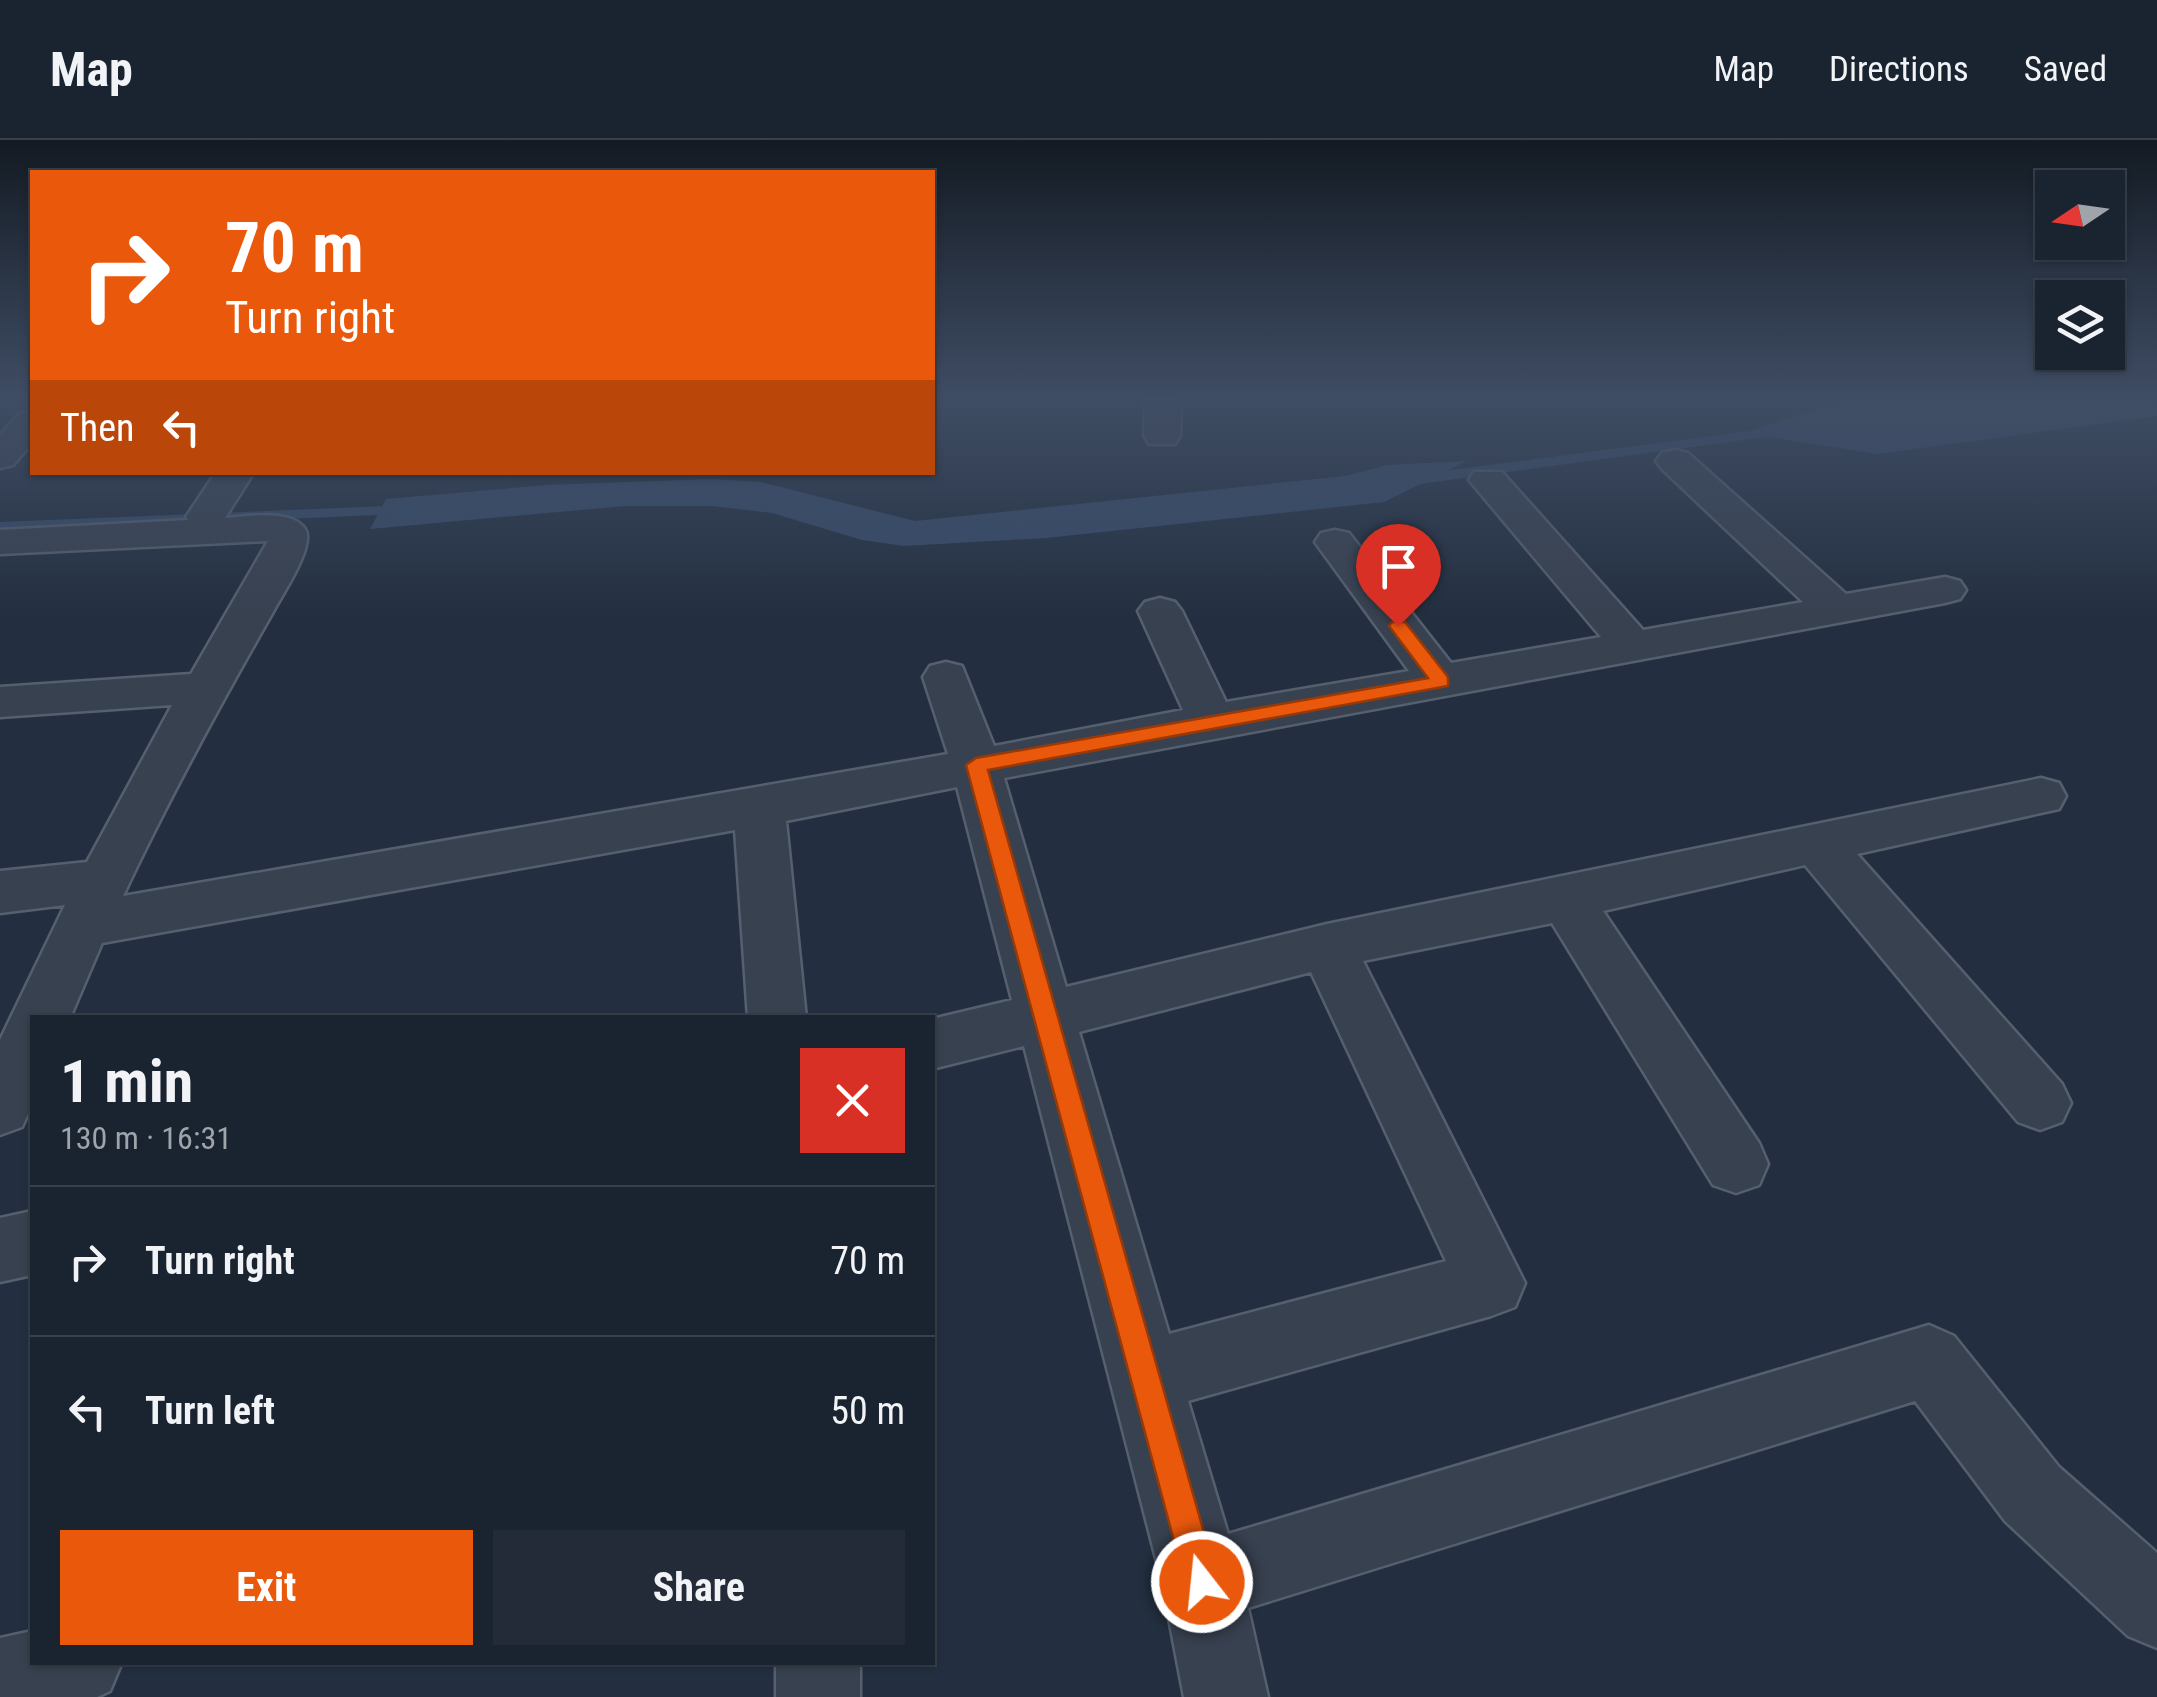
<!DOCTYPE html>
<meta charset="utf-8">
<style>
body{margin:0;font-family:"Roboto Condensed",sans-serif;background:#232b38;color:#f1f3f6;height:100vh;display:flex;flex-direction:column;font-size:38px;white-space:nowrap}
*{box-sizing:border-box;margin:0}
p{font-size:32px;color:#9fa4ab}
.icon{flex:none;width:55px;height:55px;fill:none;stroke:currentColor;stroke-width:2;stroke-linecap:round;stroke-linejoin:round}
.map{position:relative;flex:1;overflow:hidden}
.side{position:absolute;left:30px;top:875px;width:905px;height:650px;display:flex;flex-direction:column;background:#1a2330;border-radius:0px;box-shadow:0 2px 8px #0004,0 0 0 2px #38404c}
.side>*{flex:none}
.hud{position:absolute;left:30px;top:30px;width:905px;height:305px;border-radius:0px;box-shadow:0 2px 8px #0004,0 0 0 2px #38404c;background:#ea580c;color:#fff;overflow:hidden}
.needle{width:65px;rotate:257deg}
.controls{position:absolute;left:2035px;top:30px;display:grid;gap:20px}
.controls a{display:grid;place-items:center;width:90px;height:90px;border-radius:0px;background:#1a2330;box-shadow:0 2px 8px #0004,0 0 0 2px #38404c;font-size:50px}
.pin{position:absolute;display:grid;place-items:center;width:85px;height:85px;color:#fff;margin:-102px -42px;border-radius:50% 50% 50% 0;rotate:-45deg;box-shadow:0 0 10px #0007}
.pin .icon{rotate:45deg}
.me{position:absolute;width:110px;margin:-55px;rotate:344deg;stroke-linejoin:round;filter:drop-shadow(0 0 8px #0008)}
.turn{display:flex;align-items:center;gap:35px;height:210px;padding:0 30px;font-size:45px}
.turn .icon{width:130px;height:130px;stroke-width:2.5}
.turn b{display:block;font-size:70px;line-height:85px}
.then{display:flex;align-items:center;height:95px;padding:0 30px;background:#0003;gap:20px;font-size:38px}
.round{display:grid;place-items:center;flex:none;width:105px;height:105px;border-radius:0px;background:#232b38}
.summary{display:flex;align-items:center;justify-content:space-between;height:170px;padding:0 30px}
h1{font-size:60px;font-weight:700;line-height:75px}
.action{display:flex;gap:20px;margin-top:auto;padding:20px 30px}
.action a{flex:1;height:115px;border-radius:0px;background:#ea580c;color:#fff;font-size:40px;font-weight:700;line-height:115px;text-align:center}
.action a+a{background:#232b38;color:#f1f3f6}
ul{padding:0;list-style:none}
li{display:flex;align-items:center;gap:30px;height:150px;padding:0 30px;border-top:2px solid #38404c}
li div{flex:1}
li b{display:block;font-size:38px}
li em{font-style:normal}
header{display:flex;align-items:center;gap:60px;box-sizing:border-box;height:140px;padding:0 50px;background:#1a2330;border-bottom:2px solid #38404c}
header strong{font-size:48px}
nav{display:flex;gap:55px;margin-inline-start:auto;font-size:35px}
.map>svg:first-child{display:block}
.water{fill:#364a68}
.lines{fill:none;stroke-linecap:round;stroke-linejoin:round}
.stream{fill:#364a68;fill-rule:evenodd}
.minor-casing{stroke:#555f6d;stroke-width:5}
.minor{fill:#384150;fill-rule:evenodd}
.route{fill:#ea580c;stroke:#983908;stroke-width:2.5}
</style>
<header>
<strong>Map</strong>
<nav><a>Map</a><a>Directions</a><a>Saved</a></nav>
</header>
<div class="map">
<svg width="2157" height="1557" viewBox="0 0 2157 1557">
<rect width="100%" height="100%" fill="#232f40"/>
<path class="water" d="M 1840,260 L 2157,260 L 2157,276 L 1877,314 L 1745,293 Z
M 1467,321 L 1384,362 L 1046,398 L 904,406 L 862,400 L 772,373 L 712,366 L 625,366 L 370,389 L 386,359 L 546,345 L 711,339 L 761,342 L 915,381 L 1345,336 L 1387,325 Z"/>
<g class="lines">
<path class="stream" d="M 1789,286 L 1794,287 L 1794,293 L 1405,346 L 1397,341 L 1405,336 Z
M 411,365 L 419,370 L 417,373 L 0,392 L 0,382 Z"/>
<g class="minor-casing">
<path id="minor" d="M 1145,260 L 1181,260 L 1180,296 L 1175,304 L 1149,304 L 1144,296 Z
M 32,271 L 32,303 L 13,325 L 0,328 L 0,295 L 19,274 Z
M 1675,310 L 1688,313 L 1846,454 L 1945,437 L 1960,441 L 1966,450 L 1960,459 L 1945,463 L 1004,638 L 1066,847 L 1327,784 L 2041,638 L 2059,643 L 2066,656 L 2059,669 L 1857,714 L 2062,944 L 2071,963 L 2062,982 L 2040,990 L 2018,982 L 1805,725 L 1603,771 L 1759,1003 L 1768,1024 L 1759,1045 L 1736,1053 L 1713,1045 L 1552,783 L 1363,821 L 1525,1143 L 1515,1167 L 1491,1176 L 1188,1261 L 1228,1394 L 1929,1185 L 1954,1196 L 2059,1327 L 2157,1413 L 2157,1508 L 2128,1496 L 2005,1381 L 1915,1261 L 1248,1468 L 1268,1557 L 1184,1557 L 1162,1442 L 1024,906 L 932,929 L 932,879 L 1012,860 L 957,647 L 786,681 L 806,878 L 748,878 L 735,690 L 102,803 L 70,878 L 32,878 L 32,965 L 22,987 L 0,995 L 0,900 L 65,765 L 0,773 L 0,731 L 87,722 L 172,565 L 0,577 L 0,547 L 191,534 L 268,401 L 0,414 L 0,390 L 188,380 L 186,377 L 216,332 L 254,332 L 225,378 C 246,377 291,368 305,389 C 316,405 282,455 273,472 C 220,565 169,658 123,756 L 948,614 L 923,537 L 930,526 L 946,522 L 962,526 L 994,606 L 1183,570 L 1138,471 L 1145,462 L 1160,458 L 1175,462 L 1182,471 L 1226,562 L 1409,531 L 1315,402 L 1321,393 L 1335,390 L 1349,393 L 1451,523 L 1601,497 L 1469,340 L 1474,332 L 1502,332 L 1643,490 L 1803,462 L 1662,329 L 1656,321 L 1662,313 ZM 1311,832 L 1446,1121 L 1169,1194 L 1079,892 Z
M 32,1071 L 32,1135 L 0,1142 L 0,1078 Z
M 32,1491 L 32,1522 L 122,1522 L 110,1551 L 97,1557 L 0,1557 L 0,1498 Z
M 776,1522 L 860,1522 L 860,1557 L 776,1557 Z"/>
</g>
<use href="#minor" class="minor"/>
</g>
<linearGradient id="sky" x2="0" y2="1"><stop stop-color="#131a23"/><stop offset="0.54" stop-color="#3f4d64"/><stop offset="1" stop-color="#3f4d64" stop-opacity="0"/></linearGradient>
<rect width="2157" height="478" fill="url(#sky)"/>
<path class="route" d="M 1392,482 L 1405,482 L 1448,537 L 1448,546 L 988,630 L 1218,1442 L 1213,1454 L 1202,1459 L 1190,1454 L 1185,1442 L 966,625 L 976,618 L 1428,538 L 1389,486 Z"/>
</svg>
<div class="controls">
<a><svg class="needle" viewBox="-14 -14 28 28"><path d="M0-13l5 13h-10z" fill="#e53935"/><path d="M0 13l5-13h-10z" fill="#9fa4ab"/></svg></a>
<a><svg class="icon" aria-label="layers" viewBox="0 0 24 24"><path d="M12 4l9 5-9 5-9-5zM3 14l9 5 9-5"/></svg></a>
</div>
<div class="pin" style="left:1398px;top:486px;background:#d93025"><svg class="icon" aria-label="arrive" viewBox="0 0 24 24"><path d="M6 21V4h12l-3 4 3 4H6"/></svg></div>
<svg class="me" style="left:1202px;top:1442px" viewBox="-20 -20 40 40"><circle r="17" fill="#ea580c" stroke="#fff" stroke-width="3"/><path d="M0-11L8 9 0 5-8 9z" fill="#fff"/></svg>
<div class="hud">
<div class="turn"><svg class="icon" aria-label="right" viewBox="0 0 24 24"><path d="M7 20v-9h11M14 6l5 5-5 5"/></svg><div><b>70 m</b>Turn right</div></div>
<div class="then">Then<svg class="icon" aria-label="left" viewBox="0 0 24 24"><path d="M17 20v-9H6M10 6l-5 5 5 5"/></svg></div>
</div>
<section class="side">
<div class="summary"><div><h1>1 min</h1><p>130 m · 16:31</p></div><a class="round" style="background:#d93025;color:#fff"><svg class="icon" aria-label="close" viewBox="0 0 24 24"><path d="M6 6l12 12M18 6L6 18"/></svg></a></div>
<ul>
<li><svg class="icon" aria-label="right" viewBox="0 0 24 24"><path d="M7 20v-9h11M14 6l5 5-5 5"/></svg><div><b>Turn right</b></div><em>70 m</em></li>
<li><svg class="icon" aria-label="left" viewBox="0 0 24 24"><path d="M17 20v-9H6M10 6l-5 5 5 5"/></svg><div><b>Turn left</b></div><em>50 m</em></li>
</ul>
<div class="action"><a>Exit</a><a>Share</a></div>
</section>
</div>
